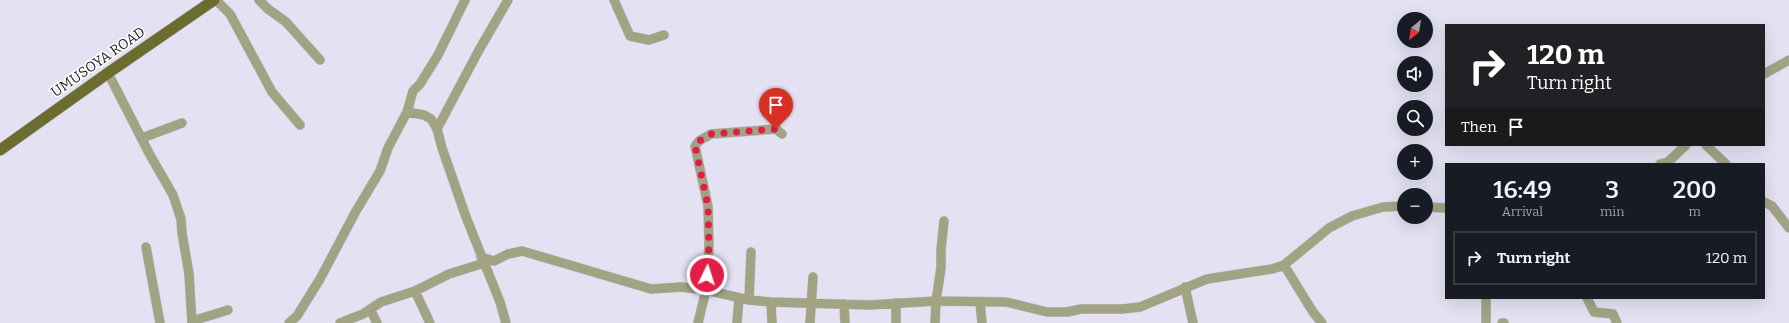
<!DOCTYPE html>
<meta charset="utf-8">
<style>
body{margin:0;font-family:Bitter,serif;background:#242831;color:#f1f3f6;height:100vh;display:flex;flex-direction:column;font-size:15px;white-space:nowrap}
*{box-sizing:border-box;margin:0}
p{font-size:13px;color:#9ea1a6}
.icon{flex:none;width:22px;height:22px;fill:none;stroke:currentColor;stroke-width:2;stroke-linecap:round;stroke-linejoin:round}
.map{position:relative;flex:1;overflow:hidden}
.drawer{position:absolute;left:1445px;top:163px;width:320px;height:136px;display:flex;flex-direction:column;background:#171b24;border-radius:0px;box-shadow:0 4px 16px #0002}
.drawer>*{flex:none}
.banner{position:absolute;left:1445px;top:24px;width:320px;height:122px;border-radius:0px;box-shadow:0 4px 16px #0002;background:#202124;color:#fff;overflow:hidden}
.needle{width:26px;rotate:210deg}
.tools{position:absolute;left:1397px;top:12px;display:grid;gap:8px}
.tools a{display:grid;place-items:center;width:36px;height:36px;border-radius:50%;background:#171b24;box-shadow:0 4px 16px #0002;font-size:20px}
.pin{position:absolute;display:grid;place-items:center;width:34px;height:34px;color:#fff;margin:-41px -17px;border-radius:50% 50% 50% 0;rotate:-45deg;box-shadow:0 0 4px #0007}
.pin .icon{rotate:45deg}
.me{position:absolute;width:44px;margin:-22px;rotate:4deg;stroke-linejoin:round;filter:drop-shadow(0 0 3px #0008)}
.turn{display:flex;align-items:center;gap:14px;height:84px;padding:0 16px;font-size:18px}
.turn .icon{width:52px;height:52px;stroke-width:2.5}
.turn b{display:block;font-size:28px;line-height:34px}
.then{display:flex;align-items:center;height:38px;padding:0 16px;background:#0003;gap:8px;font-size:15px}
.eta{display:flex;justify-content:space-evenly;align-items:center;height:68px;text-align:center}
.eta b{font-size:24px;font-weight:600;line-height:28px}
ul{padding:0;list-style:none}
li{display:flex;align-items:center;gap:12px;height:54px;margin:0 8px 6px;padding:0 8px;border:2px solid #363941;border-radius:0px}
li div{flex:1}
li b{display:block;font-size:15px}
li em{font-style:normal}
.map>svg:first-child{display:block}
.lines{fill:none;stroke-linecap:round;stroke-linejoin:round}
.minor-casing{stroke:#c0becd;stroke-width:10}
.major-casing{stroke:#c0becd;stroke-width:12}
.minor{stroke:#a1a383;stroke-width:9}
.major{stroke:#6b6c2e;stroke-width:11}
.route{stroke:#e11d48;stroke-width:7;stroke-dasharray:0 12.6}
.labels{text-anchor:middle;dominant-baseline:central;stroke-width:3;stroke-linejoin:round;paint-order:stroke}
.street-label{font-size:14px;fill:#222127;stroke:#fff}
</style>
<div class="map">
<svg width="1789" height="323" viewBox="0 0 1789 323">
<rect width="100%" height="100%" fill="#e3e1f2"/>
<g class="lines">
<g class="minor-casing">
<path id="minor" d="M 216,0 L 230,14 L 272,92 L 300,125
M 259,0 L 268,9 L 286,22 L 320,60
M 614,0 L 630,36 L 649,40 L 664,35
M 108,73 L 150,155 L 173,195 L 181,219 L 182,233 L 189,274 L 192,323
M 1764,74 L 1789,60
M 407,112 L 424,115 L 431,119 L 437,129 L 442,148 L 466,217 L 500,302 L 506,323
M 437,129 L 479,50 L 508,0
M 142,138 L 182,123
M 1706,145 L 1726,164
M 1660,164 L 1668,162 L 1686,145
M 1764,202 L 1772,206 L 1789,228
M 1426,207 L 1446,208
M 146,247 L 160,323
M 481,257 L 494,261 L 508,254 L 522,251 L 651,289 L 681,287 L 706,290 L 749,300 L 771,302 L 870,305 L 936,301 L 941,268 L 941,250 L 944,221
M 1284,265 L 1313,312 L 1322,323
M 1185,287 L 1193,323
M 415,291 L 430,323
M 1587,298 L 1594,312 L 1613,314 L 1617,323
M 749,300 L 751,252
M 771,302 L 772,323
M 980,302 L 982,323
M 844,304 L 845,323
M 370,309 L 377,323
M 192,321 L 228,310
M 289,323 L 297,316 L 320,279 L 356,211 L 380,171 L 388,148 L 407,112 L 413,91 L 420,84 L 438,55 L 465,0
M 340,323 L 363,314 L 381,302 L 415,291 L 449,274 L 484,263
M 698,323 L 706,290 L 709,246 L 708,206 L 695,146 L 699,141 L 711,134 L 776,129 L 782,134
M 737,323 L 739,298
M 810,323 L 813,277
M 896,323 L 896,303
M 935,323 L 936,301 L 1006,302 L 1047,312 L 1067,312 L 1081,309 L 1122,309 L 1140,307 L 1207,279 L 1272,269 L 1284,265 L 1329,228 L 1352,216 L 1383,207 L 1404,206
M 1486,323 L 1486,298
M 1502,323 L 1504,323"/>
</g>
<g class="major-casing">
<path id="major" d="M 0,150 L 108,73 L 214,0"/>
</g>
<use href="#minor" class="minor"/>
<use href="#major" class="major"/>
</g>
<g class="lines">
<path class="route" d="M 707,275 L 709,246 L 708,206 L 695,146 L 699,141 L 711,134 L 776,129"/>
</g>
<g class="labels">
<g class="street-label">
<text transform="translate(98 62) rotate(-35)">UMUSOYA ROAD</text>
</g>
</g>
</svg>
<div class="tools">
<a><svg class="needle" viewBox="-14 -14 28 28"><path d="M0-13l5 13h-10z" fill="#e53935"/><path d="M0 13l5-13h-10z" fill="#9ea1a6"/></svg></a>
<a><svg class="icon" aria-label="sound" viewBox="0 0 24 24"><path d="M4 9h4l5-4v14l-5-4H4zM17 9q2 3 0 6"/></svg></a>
<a><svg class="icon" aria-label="search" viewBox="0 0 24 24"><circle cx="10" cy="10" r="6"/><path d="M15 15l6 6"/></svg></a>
<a>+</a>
<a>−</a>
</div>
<div class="pin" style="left:776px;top:129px;background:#d93025"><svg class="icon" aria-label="arrive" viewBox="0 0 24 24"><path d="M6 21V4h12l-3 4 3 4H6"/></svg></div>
<svg class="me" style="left:707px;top:275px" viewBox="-20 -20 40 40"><circle r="17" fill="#e11d48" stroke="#fff" stroke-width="3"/><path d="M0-11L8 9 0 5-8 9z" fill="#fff"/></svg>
<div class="banner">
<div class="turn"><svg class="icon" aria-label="right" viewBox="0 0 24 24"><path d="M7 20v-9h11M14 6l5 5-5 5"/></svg><div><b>120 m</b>Turn right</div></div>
<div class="then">Then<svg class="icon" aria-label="arrive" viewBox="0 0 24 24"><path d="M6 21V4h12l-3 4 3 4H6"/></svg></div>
</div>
<section class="drawer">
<div class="eta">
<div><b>16:49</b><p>Arrival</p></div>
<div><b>3</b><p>min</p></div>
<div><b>200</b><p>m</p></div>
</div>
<ul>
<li><svg class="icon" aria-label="right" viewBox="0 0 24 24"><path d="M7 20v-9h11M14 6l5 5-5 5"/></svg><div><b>Turn right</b></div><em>120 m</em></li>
</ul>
</section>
</div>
